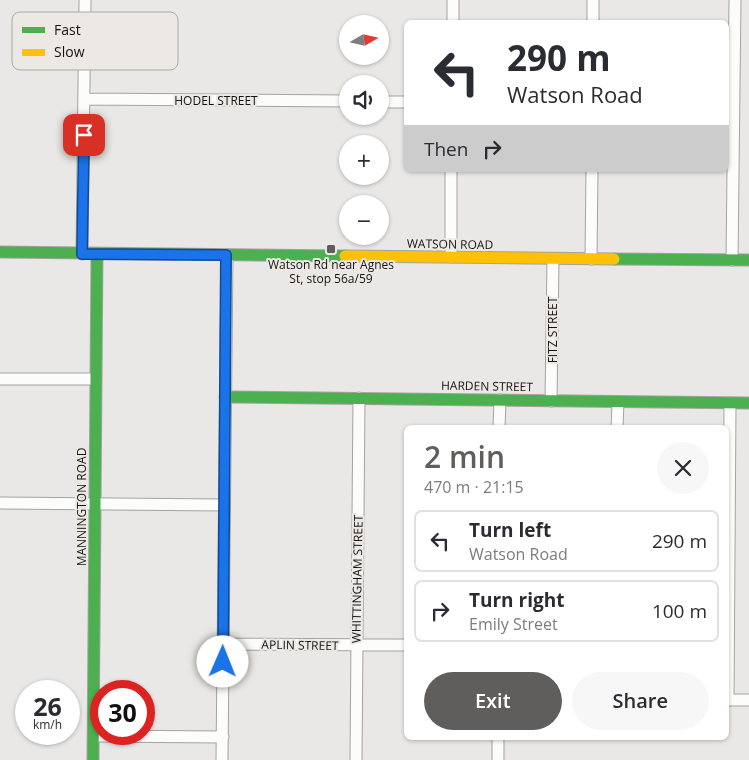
<!DOCTYPE html>
<meta charset="utf-8">
<style>
body{margin:0;font-family:"Open Sans",sans-serif;background:#f7f7f7;color:#2b2b33;height:100vh;display:flex;flex-direction:column;font-size:19px;white-space:nowrap}
*{box-sizing:border-box;margin:0}
p{font-size:16px;color:#7c7c81}
.icon{flex:none;width:28px;height:28px;fill:none;stroke:currentColor;stroke-width:2;stroke-linecap:round;stroke-linejoin:round}
.map{position:relative;flex:1;overflow:hidden}
.panel{position:absolute;left:404px;top:425px;width:325px;height:315px;display:flex;flex-direction:column;background:#fff;border-radius:8px;box-shadow:0 1px 4px #0004}
.panel>*{flex:none}
.hud{position:absolute;left:404px;top:20px;width:325px;height:152px;border-radius:8px;box-shadow:0 1px 4px #0004;background:#fff;color:#2b2b33;overflow:hidden}
.needle{width:32px;rotate:81deg}
.fabs{position:absolute;left:339px;top:15px;display:grid;gap:10px}
.fabs a{display:grid;place-items:center;width:50px;height:50px;border-radius:50%;background:#fff;box-shadow:0 1px 4px #0004;font-size:25px}
.speed{position:absolute;left:15px;top:680px;display:flex;gap:10px;font-size:25px;font-weight:700;text-align:center}
.speed>*{display:grid;place-content:center;width:65px;height:65px;border-radius:50%;background:#fff;box-shadow:0 1px 4px #0004;line-height:1}
.speed small{font-size:12px;font-weight:400}
.speed .limit{border:8px solid #d22;background:#fff;color:#111}
.pin{position:absolute;display:grid;place-items:center;width:42px;height:42px;color:#fff;margin:-21px;border-radius:10px;box-shadow:0 2px 8px #0006}
.me{position:absolute;width:55px;margin:-28px;rotate:1deg;stroke-linejoin:round;filter:drop-shadow(0 0 4px #0008)}
.turn{display:flex;align-items:center;gap:18px;height:105px;padding:0 20px;font-size:22px}
.turn .icon{width:65px;height:65px;stroke-width:2.5}
.turn b{display:block;font-size:35px;line-height:42px}
.then{display:flex;align-items:center;height:48px;padding:0 20px;background:#0003;gap:10px;font-size:19px}
.round{display:grid;place-items:center;flex:none;width:52px;height:52px;border-radius:26px;background:#f7f7f7}
.head{display:flex;align-items:center;justify-content:space-between;height:85px;padding:0 20px}
h1{font-size:30px;font-weight:600;line-height:38px;color:#5f5e5c}
.primary-button{display:flex;gap:10px;margin-top:auto;padding:10px 20px}
.primary-button a{flex:1;height:58px;border-radius:30px;background:#5f5e5c;color:#fff;font-size:20px;font-weight:600;line-height:58px;text-align:center}
.primary-button a+a{background:#f7f7f7;color:#2b2b33}
ul{padding:0;list-style:none}
li{display:flex;align-items:center;gap:15px;height:62px;margin:0 10px 8px;padding:0 10px;border:2px solid #e1e1e2;border-radius:8px}
li div{flex:1}
li b{display:block;font-size:19px}
li em{font-style:normal}
.map>svg:first-child{display:block}
.lines{fill:none;stroke-linecap:round;stroke-linejoin:round}
.street-casing{stroke:#a4a3a1;stroke-width:13}
.fast-casing{stroke:#a4a3a1;stroke-width:13}
.slow-casing{stroke:#a4a3a1;stroke-width:13}
.street{stroke:#fcfcfb;stroke-width:11}
.fast{stroke:#4caf50;stroke-width:11}
.slow{stroke:#ffc107;stroke-width:11}
.route-casing{stroke:#114b97;stroke-width:12}
.route{stroke:#1a73e8;stroke-width:9}
.poi-dot{fill:#5f5e5c;stroke:#ece8e4;stroke-width:2}
.labels{text-anchor:middle;dominant-baseline:central;stroke-width:4;stroke-linejoin:round;paint-order:stroke}
.street-label{font-size:12px;fill:#141312;stroke:#ece8e4}
.poi-label{font-size:12px;fill:#141312;stroke:#ece8e4}
.key{fill:#ece8e4;stroke:#aba8a5;stroke-width:1}
.key-label{font-size:14px;fill:#141312}
</style>
<div class="map">
<svg width="749" height="760" viewBox="0 0 749 760">
<rect width="100%" height="100%" fill="#eae8e6"/>
<g class="lines">
<g class="street-casing">
<path id="street" d="M 453,22 L 453,0
M 593,22 L 593,0
M 85,99 L 348,101
M 380,102 L 406,102
M 82,254 L 85,0
M 451,257 L 451,170
M 591,259 L 592,170
M 732,260 L 735,0
M 0,379 L 95,379
M 551,401 L 553,259
M 499,428 L 500,400
M 617,428 L 618,402
M 0,503 L 224,505
M 223,644 L 406,645
M 726,700 L 749,700
M 728,700 L 730,403
M 94,736 L 223,737
M 222,760 L 227,255
M 356,760 L 359,398
M 498,760 L 498,738"/>
</g>
<g class="fast-casing">
<path id="fast" d="M 0,252 L 345,256
M 614,259 L 749,260
M 225,397 L 749,403
M 93,760 L 97,254"/>
</g>
<g class="slow-casing">
<path id="slow" d="M 345,256 L 614,259"/>
</g>
<use href="#street" class="street"/>
<use href="#fast" class="fast"/>
<use href="#slow" class="slow"/>
</g>
<g class="lines">
<g class="route-casing">
<path id="route" d="M 84,135 L 82,254 L 226,255 L 223,662"/>
</g>
<use href="#route" class="route"/>
</g>
<rect class="poi-dot" x="326" y="244" width="10" height="10" rx="2.5"/>
<g class="labels">
<g class="street-label">
<text x="216" y="100">HODEL STREET</text>
<text transform="translate(450 244) rotate(1)">WATSON ROAD</text>
<text transform="translate(552 330) rotate(-90)">FITZ STREET</text>
<text transform="translate(487 386) rotate(1)">HARDEN STREET</text>
<text transform="translate(81 507) rotate(-90)">MANNINGTON ROAD</text>
<text transform="translate(357 579) rotate(-89)">WHITTINGHAM STREET</text>
<text transform="translate(300 645) rotate(1)">APLIN STREET</text>
</g>
<g class="poi-label">
<text x="331" y="264">Watson Rd near Agnes<tspan x="331" dy="14">St, stop 56a/59</tspan></text>
</g>
</g>
<rect x="12" y="12" width="166" height="58" rx="8" class="key"/>
<rect x="22" y="27" width="23" height="6" fill="#4caf50"/>
<rect x="22" y="49" width="23" height="7" fill="#ffc107"/>
<g class="key-label">
<text x="54" y="35">Fast</text>
<text x="54" y="57">Slow</text>
</g>
</svg>
<div class="fabs">
<a><svg class="needle" viewBox="-14 -14 28 28"><path d="M0-13l5 13h-10z" fill="#e53935"/><path d="M0 13l5-13h-10z" fill="#7c7c81"/></svg></a>
<a><svg class="icon" aria-label="sound" viewBox="0 0 24 24"><path d="M4 9h4l5-4v14l-5-4H4zM17 9q2 3 0 6"/></svg></a>
<a>+</a>
<a>−</a>
</div>
<div class="speed"><div>26<small>km/h</small></div><div class="limit">30</div></div>
<div class="pin" style="left:84px;top:135px;background:#d93025"><svg class="icon" aria-label="arrive" viewBox="0 0 24 24"><path d="M6 21V4h12l-3 4 3 4H6"/></svg></div>
<svg class="me" style="left:223px;top:662px" viewBox="-20 -20 40 40"><circle r="19" fill="#fff"/><path d="M0-13L10 11 0 6-10 11z" fill="#1a73e8"/></svg>
<div class="hud">
<div class="turn"><svg class="icon" aria-label="left" viewBox="0 0 24 24"><path d="M17 20v-9H6M10 6l-5 5 5 5"/></svg><div><b>290 m</b>Watson Road</div></div>
<div class="then">Then<svg class="icon" aria-label="right" viewBox="0 0 24 24"><path d="M7 20v-9h11M14 6l5 5-5 5"/></svg></div>
</div>
<section class="panel">
<div class="head"><div><h1>2 min</h1><p>470 m · 21:15</p></div><a class="round"><svg class="icon" aria-label="close" viewBox="0 0 24 24"><path d="M6 6l12 12M18 6L6 18"/></svg></a></div>
<ul>
<li><svg class="icon" aria-label="left" viewBox="0 0 24 24"><path d="M17 20v-9H6M10 6l-5 5 5 5"/></svg><div><b>Turn left</b><p>Watson Road</p></div><em>290 m</em></li>
<li><svg class="icon" aria-label="right" viewBox="0 0 24 24"><path d="M7 20v-9h11M14 6l5 5-5 5"/></svg><div><b>Turn right</b><p>Emily Street</p></div><em>100 m</em></li>
</ul>
<div class="primary-button"><a>Exit</a><a>Share</a></div>
</section>
</div>
